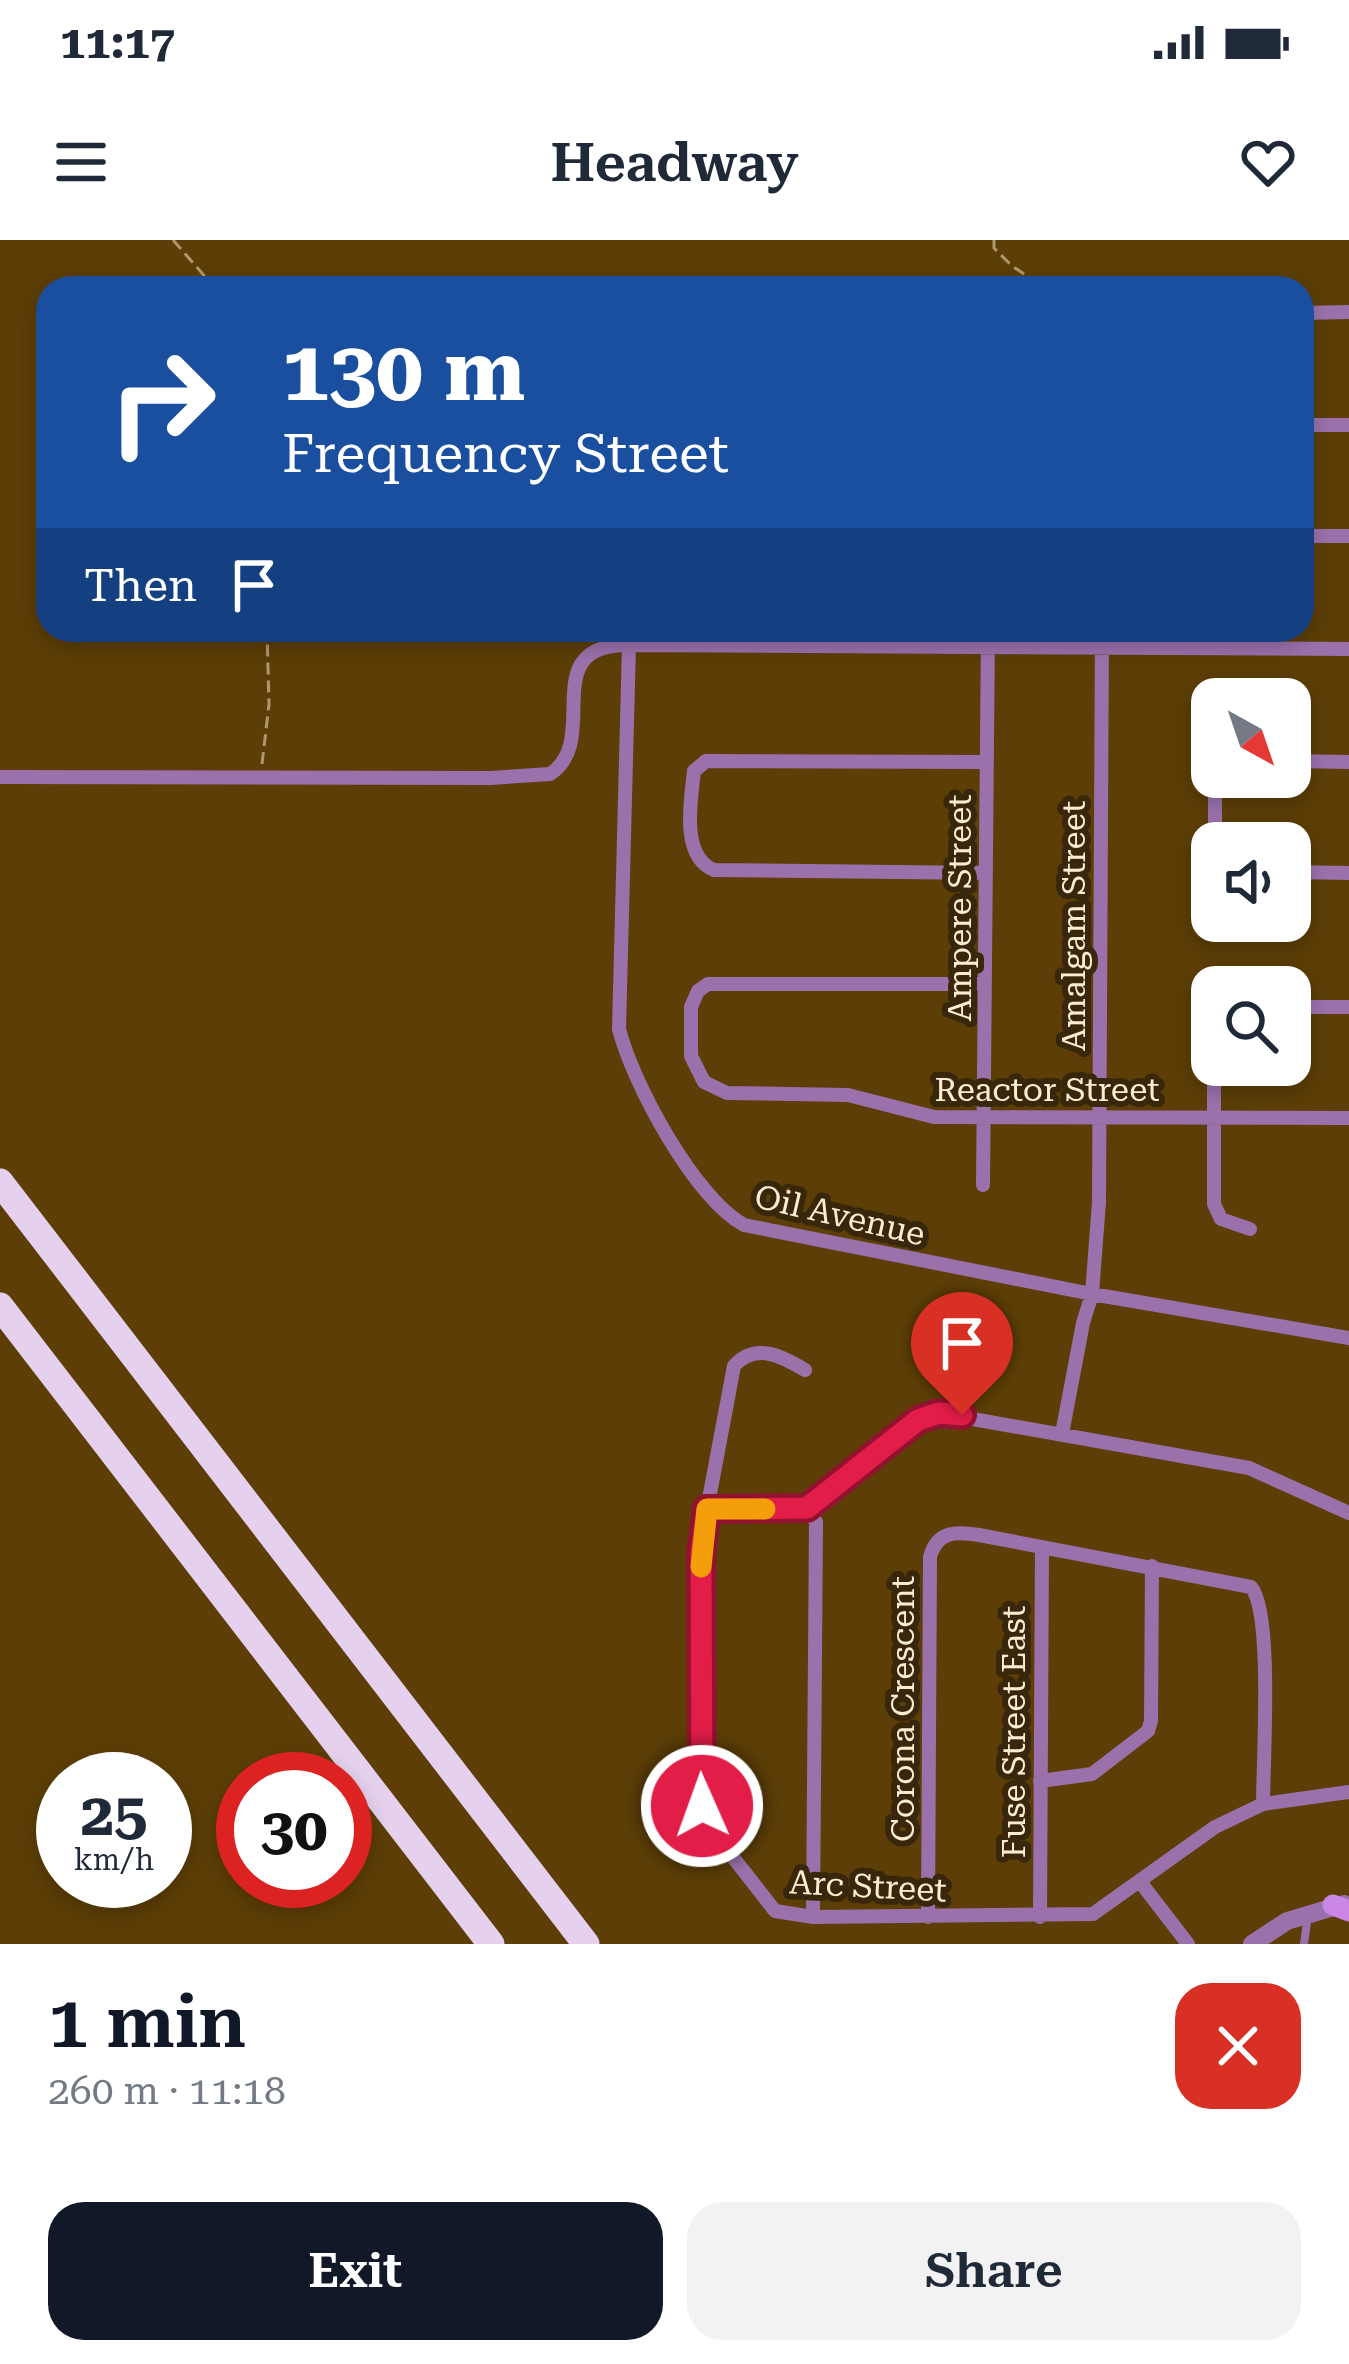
<!DOCTYPE html>
<meta charset="utf-8">
<style>
body{margin:0;font-family:"Roboto Serif",serif;background:#f2f2f3;color:#1f2937;height:100vh;display:flex;flex-direction:column;font-size:45px;white-space:nowrap}
*{box-sizing:border-box;margin:0}
p{font-size:39px;color:#747a83}
.icon{flex:none;width:66px;height:66px;fill:none;stroke:currentColor;stroke-width:2;stroke-linecap:round;stroke-linejoin:round}
.map{position:relative;height:1704px;overflow:hidden}
.panel{display:flex;flex-direction:column;background:#fff;flex:1}
.panel>*{flex:none}
.hud{position:absolute;left:36px;top:36px;width:1278px;height:366px;border-radius:36px;box-shadow:0 6px 18px #0003;background:#1a4fa0;color:#fff;overflow:hidden}
.needle{width:78px;rotate:140deg}
.tools{position:absolute;left:1191px;top:438px;display:grid;gap:24px}
.tools a{display:grid;place-items:center;width:120px;height:120px;border-radius:24px;background:#fff;box-shadow:0 6px 18px #0003;font-size:60px}
.speed{position:absolute;left:36px;top:1512px;display:flex;gap:24px;font-size:60px;font-weight:700;text-align:center}
.speed>*{display:grid;place-content:center;width:156px;height:156px;border-radius:50%;background:#fff;box-shadow:0 6px 18px #0003;line-height:1}
.speed small{font-size:30px;font-weight:400}
.speed .limit{border:18px solid #d22;background:#fff;color:#111}
.pin{position:absolute;display:grid;place-items:center;width:102px;height:102px;color:#fff;margin:-123px -51px;border-radius:50% 50% 50% 0;rotate:-45deg;box-shadow:0 0 12px #0007}
.pin .icon{rotate:45deg}
.me{position:absolute;width:132px;margin:-66px;rotate:358deg;stroke-linejoin:round;filter:drop-shadow(0 0 9px #0008)}
.turn{display:flex;align-items:center;gap:42px;height:252px;padding:0 48px;font-size:54px}
.turn .icon{width:156px;height:156px;stroke-width:2.5}
.turn b{display:block;font-size:84px;line-height:102px}
.then{display:flex;align-items:center;height:114px;padding:0 48px;background:#0003;gap:24px;font-size:45px}
.round{display:grid;place-items:center;flex:none;width:126px;height:126px;border-radius:36px;background:#f2f2f3}
.headline{display:flex;align-items:center;justify-content:space-between;height:204px;padding:0 48px}
h1{font-size:72px;font-weight:600;line-height:90px;color:#111827}
.button{display:flex;gap:24px;margin-top:auto;padding:24px 48px}
.button a{flex:1;height:138px;border-radius:36px;background:#111827;color:#fff;font-size:48px;font-weight:600;line-height:138px;text-align:center}
.button a+a{background:#f2f2f3;color:#1f2937}
.status{display:flex;justify-content:space-between;align-items:center;height:84px;padding:0 60px;background:#fff;direction:ltr}
.status svg{height:33px;fill:currentColor}
header{display:flex;justify-content:space-between;align-items:center;height:156px;padding:0 48px;background:#fff;font-size:54px;font-weight:600}
.map>svg:first-child{display:block}
.lines{fill:none;stroke-linecap:round;stroke-linejoin:round}
.path{stroke:#af976f;stroke-width:3;stroke-dasharray:12 6;stroke-linecap:butt}
.service{stroke:#9b71ac;stroke-width:8}
.minor{stroke:#9b71ac;stroke-width:14}
.tertiary{stroke:#9b71ac;stroke-width:18}
.secondary{stroke:#cb87e5;stroke-width:21}
.motorway{stroke:#e5d1ed;stroke-width:27}
.route-casing{stroke:#92132f;stroke-width:30}
.route{stroke:#e11d48;stroke-width:21}
.slow{stroke:#f59e0b;stroke-width:21}
.labels{text-anchor:middle;dominant-baseline:central;stroke-width:12;stroke-linejoin:round;paint-order:stroke}
.street-label{font-size:33px;fill:#feecd2;stroke:#39270b}
</style>
<div class="status"><b>11:17</b><svg viewBox="0 0 49 12"><path d="M0 12V9h3v3zM5 12V6h3v6zM10 12V3h3v9zM15 12V0h3v12zM26 1h20v11H26zM47 4h2v5h-2z"/></svg></div>
<header><svg class="icon" aria-label="menu" viewBox="0 0 24 24"><path d="M4 6h16M4 12h16M4 18h16"/></svg>Headway<svg class="icon" aria-label="heart" viewBox="0 0 24 24"><path d="M12 20l-8-8c-3-5 5-10 8-4 3-6 11-1 8 4z"/></svg></header>
<div class="map">
<svg width="1349" height="1704" viewBox="0 0 1349 1704">
<rect width="100%" height="100%" fill="#5c3e06"/>
<g class="lines">
<path class="path" d="M 173,0 L 215,48
M 994,0 L 994,8 L 1012,26 L 1045,48
M 262,524 L 269,464 L 267,390"/>
<path class="service" d="M 1304,1704 L 1308,1675"/>
<path class="minor" d="M 1302,73 L 1349,72
M 1302,185 L 1349,185
M 1302,296 L 1349,296
M 1349,409 L 629,405 L 619,789 C 633,844 694,957 744,985 L 1092,1054 L 1349,1098
M 1290,521 L 1349,522
M 0,537 L 491,538 L 550,534 C 603,500 534,404 629,405
M 1215,603 L 1215,537
M 1290,632 L 1349,633
M 986,633 L 714,630 C 680,616 691,560 694,531 L 706,521 L 986,522
M 985,744 L 708,744 L 698,751 L 691,767 L 691,816 L 704,842 L 727,853 L 848,855 L 934,877 L 1349,878
M 1290,767 L 1349,767
M 1214,825 L 1214,964 L 1221,979 L 1250,989
M 983,945 L 988,390
M 805,1130 C 782,1116 755,1102 734,1126 L 702,1296 L 702,1566 L 714,1593 L 775,1671 L 813,1677 L 1093,1674 L 1215,1587 L 1263,1564 L 1349,1552
M 1062,1194 L 1083,1083 L 1092,1054 L 1099,962 L 1102,390
M 807,1268 L 816,1282 L 813,1677
M 707,1269 L 807,1268 L 910,1186 L 939,1173 L 1249,1228 L 1349,1273
M 1040,1541 L 1092,1534 L 1148,1491 L 1151,1481 L 1152,1326
M 1141,1643 L 1188,1704
M 928,1677 L 930,1317 C 937,1291 956,1291 979,1295 L 1251,1347 C 1273,1371 1263,1523 1263,1564
M 1040,1677 L 1042,1307"/>
<path class="tertiary" d="M 1252,1704 L 1287,1681 L 1344,1664"/>
<path class="secondary" d="M 1333,1665 L 1349,1671"/>
<path class="motorway" d="M 0,942 L 586,1704
M 0,1066 L 491,1704"/>
</g>
<g class="lines">
<g class="route-casing">
<path id="route" d="M 702,1566 L 701,1313 L 707,1269 L 807,1268 L 918,1180 L 939,1173 L 962,1175"/>
</g>
<use href="#route" class="route"/>
<path class="slow" d="M 701,1327 L 707,1269 L 765,1269"/>
</g>
<g class="labels">
<g class="street-label">
<text transform="translate(959 668) rotate(-90)">Ampere Street</text>
<text transform="translate(1073 686) rotate(-90)">Amalgam Street</text>
<text x="1047" y="849">Reactor Street</text>
<text transform="translate(840 975) rotate(13)">Oil Avenue</text>
<text transform="translate(902 1469) rotate(-90)">Corona Crescent</text>
<text transform="translate(1013 1492) rotate(-90)">Fuse Street East</text>
<text transform="translate(868 1646) rotate(3)">Arc Street</text>
</g>
</g>
</svg>
<div class="tools">
<a><svg class="needle" viewBox="-14 -14 28 28"><path d="M0-13l5 13h-10z" fill="#e53935"/><path d="M0 13l5-13h-10z" fill="#747a83"/></svg></a>
<a><svg class="icon" aria-label="sound" viewBox="0 0 24 24"><path d="M4 9h4l5-4v14l-5-4H4zM17 9q2 3 0 6"/></svg></a>
<a><svg class="icon" aria-label="search" viewBox="0 0 24 24"><circle cx="10" cy="10" r="6"/><path d="M15 15l6 6"/></svg></a>
</div>
<div class="speed"><div>25<small>km/h</small></div><div class="limit">30</div></div>
<div class="pin" style="left:962px;top:1175px;background:#d93025"><svg class="icon" aria-label="arrive" viewBox="0 0 24 24"><path d="M6 21V4h12l-3 4 3 4H6"/></svg></div>
<svg class="me" style="left:702px;top:1566px" viewBox="-20 -20 40 40"><circle r="17" fill="#e11d48" stroke="#fff" stroke-width="3"/><path d="M0-11L8 9 0 5-8 9z" fill="#fff"/></svg>
<div class="hud">
<div class="turn"><svg class="icon" aria-label="right" viewBox="0 0 24 24"><path d="M7 20v-9h11M14 6l5 5-5 5"/></svg><div><b>130 m</b>Frequency Street</div></div>
<div class="then">Then<svg class="icon" aria-label="arrive" viewBox="0 0 24 24"><path d="M6 21V4h12l-3 4 3 4H6"/></svg></div>
</div>
</div>
<section class="panel">
<div class="headline"><div><h1>1 min</h1><p>260 m · 11:18</p></div><a class="round" style="background:#d93025;color:#fff"><svg class="icon" aria-label="close" viewBox="0 0 24 24"><path d="M6 6l12 12M18 6L6 18"/></svg></a></div>
<div class="button"><a>Exit</a><a>Share</a></div>
</section>
